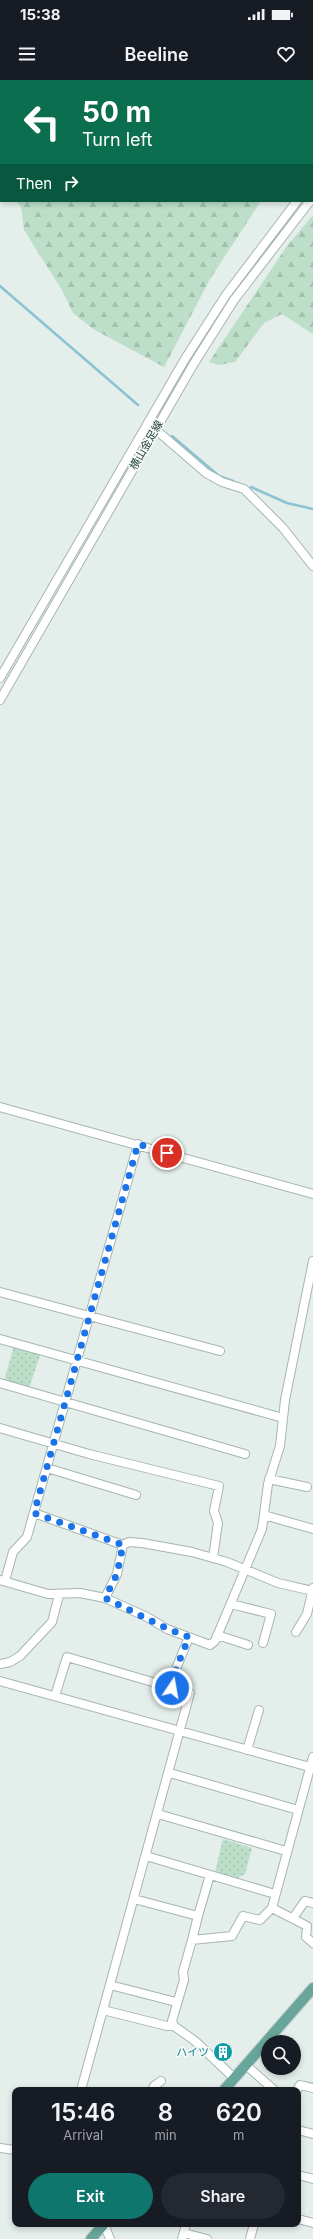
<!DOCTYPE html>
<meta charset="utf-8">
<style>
body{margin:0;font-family:Inter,"Noto Sans JP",sans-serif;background:#242831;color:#f1f3f6;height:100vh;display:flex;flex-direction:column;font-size:15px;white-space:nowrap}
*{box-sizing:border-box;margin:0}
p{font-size:13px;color:#9ea1a6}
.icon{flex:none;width:22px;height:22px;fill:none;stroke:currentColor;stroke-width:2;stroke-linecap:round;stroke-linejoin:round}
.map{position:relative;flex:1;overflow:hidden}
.sheet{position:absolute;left:12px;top:2007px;width:289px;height:140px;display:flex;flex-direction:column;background:#171b24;border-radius:8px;box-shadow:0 2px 6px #0003}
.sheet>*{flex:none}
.top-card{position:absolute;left:0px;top:0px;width:313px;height:122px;box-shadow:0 2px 6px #0003;background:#0b6e4f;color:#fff;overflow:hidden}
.buttons{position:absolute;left:261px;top:1955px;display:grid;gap:8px}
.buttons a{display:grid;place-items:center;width:40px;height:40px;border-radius:50%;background:#171b24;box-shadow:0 2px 6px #0003;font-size:20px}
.pin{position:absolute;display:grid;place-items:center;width:34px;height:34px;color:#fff;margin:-17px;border:2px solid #fff;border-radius:50%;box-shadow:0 1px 4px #0007}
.me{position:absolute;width:44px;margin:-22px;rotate:12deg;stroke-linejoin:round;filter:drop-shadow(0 0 3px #0008)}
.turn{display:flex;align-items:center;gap:14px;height:84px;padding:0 16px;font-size:18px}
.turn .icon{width:52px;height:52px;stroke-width:2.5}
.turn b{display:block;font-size:28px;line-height:34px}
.then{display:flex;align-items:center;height:38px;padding:0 16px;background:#0003;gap:8px;font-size:15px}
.eta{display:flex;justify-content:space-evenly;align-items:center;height:68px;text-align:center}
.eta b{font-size:24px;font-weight:600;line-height:28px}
.primary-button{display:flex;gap:8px;margin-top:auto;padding:8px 16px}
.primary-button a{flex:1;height:46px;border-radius:24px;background:#0f766e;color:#fff;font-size:16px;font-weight:600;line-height:46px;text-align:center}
.primary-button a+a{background:#242831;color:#f1f3f6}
.status{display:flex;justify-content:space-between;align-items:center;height:28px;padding:0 20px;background:#171b24;direction:ltr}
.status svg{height:11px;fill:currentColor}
header{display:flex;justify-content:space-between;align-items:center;height:52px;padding:0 16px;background:#171b24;font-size:18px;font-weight:600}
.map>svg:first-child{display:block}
.forest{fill:url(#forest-firs)}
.park{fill:url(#park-dots)}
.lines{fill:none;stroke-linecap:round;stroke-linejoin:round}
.stream{stroke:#8bc3d4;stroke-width:2.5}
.minor-casing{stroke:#a6b6b2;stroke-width:10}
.major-casing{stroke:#c1cac8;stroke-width:12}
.minor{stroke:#fff;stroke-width:8}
.major{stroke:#68a59a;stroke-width:10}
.route{stroke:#1a73e8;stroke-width:7;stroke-dasharray:0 12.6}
.labels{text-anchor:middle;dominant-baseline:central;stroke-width:3.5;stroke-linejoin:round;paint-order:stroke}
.street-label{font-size:11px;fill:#23403b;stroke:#f5faf8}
.culture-label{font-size:11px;fill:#0d838f;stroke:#f5faf8;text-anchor:end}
</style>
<div class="status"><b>15:38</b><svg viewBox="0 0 49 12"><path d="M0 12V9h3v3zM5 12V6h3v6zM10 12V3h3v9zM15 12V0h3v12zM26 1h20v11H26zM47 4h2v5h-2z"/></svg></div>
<header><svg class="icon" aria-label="menu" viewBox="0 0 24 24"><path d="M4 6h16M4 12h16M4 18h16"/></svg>Beeline<svg class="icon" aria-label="heart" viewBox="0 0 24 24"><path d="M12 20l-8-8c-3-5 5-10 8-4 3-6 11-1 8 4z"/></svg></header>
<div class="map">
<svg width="313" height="2159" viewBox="0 0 313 2159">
<defs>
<pattern id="forest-firs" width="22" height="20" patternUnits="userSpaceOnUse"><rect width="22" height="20" fill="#bddfc9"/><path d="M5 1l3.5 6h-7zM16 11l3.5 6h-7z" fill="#a2c0ae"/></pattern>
<pattern id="park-dots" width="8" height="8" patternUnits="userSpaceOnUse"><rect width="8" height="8" fill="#bddfc9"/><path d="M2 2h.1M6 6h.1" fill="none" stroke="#a2c0ae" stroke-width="1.8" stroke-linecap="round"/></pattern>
</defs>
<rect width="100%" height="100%" fill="#e4eeea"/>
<path class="forest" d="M 0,0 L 165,0 L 165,1 L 1,1 L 0,121 Z
M 16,121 L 261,121 L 210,199 L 164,287 L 93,249 L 73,233 L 62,210 L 24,150 L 21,127 Z
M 313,135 L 313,254 L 282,234 L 264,243 L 235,282 L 218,285 L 209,282 L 287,166 Z"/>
<path class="park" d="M 14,1266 L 41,1273 L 29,1308 L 4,1301 Z
M 223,1759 L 252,1768 L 245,1794 L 236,1799 L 215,1792 Z"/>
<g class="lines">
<path class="stream" d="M 0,206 L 138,325
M 172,356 L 219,396 L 233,401
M 251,407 L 287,423 L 313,429"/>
<g class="minor-casing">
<path id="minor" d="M 312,102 L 313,101
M 155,349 L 206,393 L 222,402 L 244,409 L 283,448 L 313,486
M 0,598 L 185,279 L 226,215 L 297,121
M 0,620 L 193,285 L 234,220 L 310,121
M 0,1027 L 313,1114
M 0,1212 L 220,1271
M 0,1259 L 283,1338
M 0,1303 L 245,1374
M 0,1348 L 89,1374 L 219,1406 L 214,1431 L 218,1443 L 213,1478
M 47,1388 L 136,1415
M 269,1399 L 307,1407
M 34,1433 L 123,1465 L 129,1462 L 142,1463 L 192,1472 L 227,1482 L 278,1503 L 313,1511
M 264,1435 L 313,1449
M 0,1500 L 48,1514 L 80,1513 L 105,1518 L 147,1537 L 167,1549 L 210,1565 L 215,1561 L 262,1449 L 268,1404 L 280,1366 L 285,1320 L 313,1181
M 5,1501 L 13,1472 L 27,1457 L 138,1064
M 105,1518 L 117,1494 L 123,1465
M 231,1524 L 271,1534 L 263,1563
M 296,1552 L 307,1534 L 313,1508
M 217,1555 L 248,1565
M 0,1584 L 10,1582 L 20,1576 L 52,1542 L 59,1515
M 0,1601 L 313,1688
M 172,1608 L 176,1589 L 189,1557
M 55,1616 L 67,1577 L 190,1613 L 81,2010
M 247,1670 L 259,1630
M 170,1693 L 298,1730
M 158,1734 L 286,1771
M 146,1776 L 275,1814
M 134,1819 L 198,1836 L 192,1860
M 272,1828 L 307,1846 L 306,1857 L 313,1863
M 198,1836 L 210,1795
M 293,1838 L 305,1821 L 313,1823
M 110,1905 L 176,1922
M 103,1930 L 167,1946 L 174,1946
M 246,1985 L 274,2010
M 234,1998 L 195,1961 L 174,1946 L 172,1941 L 184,1900 L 183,1892 L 192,1860 L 232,1856 L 243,1836 L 260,1840 L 272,1828 L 313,1677
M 152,2010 L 154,2006 L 161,2001
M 297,2010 L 300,2005 L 313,2008
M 298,2050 L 313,2054
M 0,2068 L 15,2070
M 298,2095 L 313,2099
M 298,2139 L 313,2143
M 104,2144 L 110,2159
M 184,2153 L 207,2159
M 182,2159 L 186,2144
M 250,2159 L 254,2144"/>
</g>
<g class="major-casing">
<path id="major" d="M 224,2010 L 313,1908
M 91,2159 L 104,2144"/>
</g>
<use href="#minor" class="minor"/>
<use href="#major" class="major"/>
</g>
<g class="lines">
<path class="route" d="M 167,1073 L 138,1064 L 34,1433 L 123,1465 L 117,1494 L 105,1518 C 133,1531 160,1547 189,1557 L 176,1589 L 172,1608"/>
</g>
<defs>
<g id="building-disc" transform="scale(1)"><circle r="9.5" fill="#0f9aa8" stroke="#f5faf8"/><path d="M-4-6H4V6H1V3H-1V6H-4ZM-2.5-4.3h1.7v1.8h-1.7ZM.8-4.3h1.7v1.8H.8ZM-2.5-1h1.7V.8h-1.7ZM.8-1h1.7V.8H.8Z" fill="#fff"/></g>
</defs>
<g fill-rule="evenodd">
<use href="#building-disc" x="223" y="1972"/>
</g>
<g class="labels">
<g class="street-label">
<text transform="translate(146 365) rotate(-60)">横山金足線</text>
</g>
<g class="culture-label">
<text x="209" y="1972">ハイツ</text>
</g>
</g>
</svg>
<div class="buttons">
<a><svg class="icon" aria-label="search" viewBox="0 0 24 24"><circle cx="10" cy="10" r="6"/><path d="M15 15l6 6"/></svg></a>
</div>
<div class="pin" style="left:167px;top:1073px;background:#d93025"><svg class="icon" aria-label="arrive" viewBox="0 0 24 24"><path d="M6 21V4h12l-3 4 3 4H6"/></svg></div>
<svg class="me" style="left:172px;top:1608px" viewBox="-20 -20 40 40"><circle r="17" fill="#1a73e8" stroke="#fff" stroke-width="3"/><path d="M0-11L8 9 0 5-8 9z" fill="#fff"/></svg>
<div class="top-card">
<div class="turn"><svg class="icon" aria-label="left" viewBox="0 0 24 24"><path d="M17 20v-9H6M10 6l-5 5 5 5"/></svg><div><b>50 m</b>Turn left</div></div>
<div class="then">Then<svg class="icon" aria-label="right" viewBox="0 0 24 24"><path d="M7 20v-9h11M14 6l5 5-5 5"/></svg></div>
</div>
<section class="sheet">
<div class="eta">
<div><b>15:46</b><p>Arrival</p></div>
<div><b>8</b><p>min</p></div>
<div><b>620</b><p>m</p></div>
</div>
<div class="primary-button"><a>Exit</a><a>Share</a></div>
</section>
</div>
